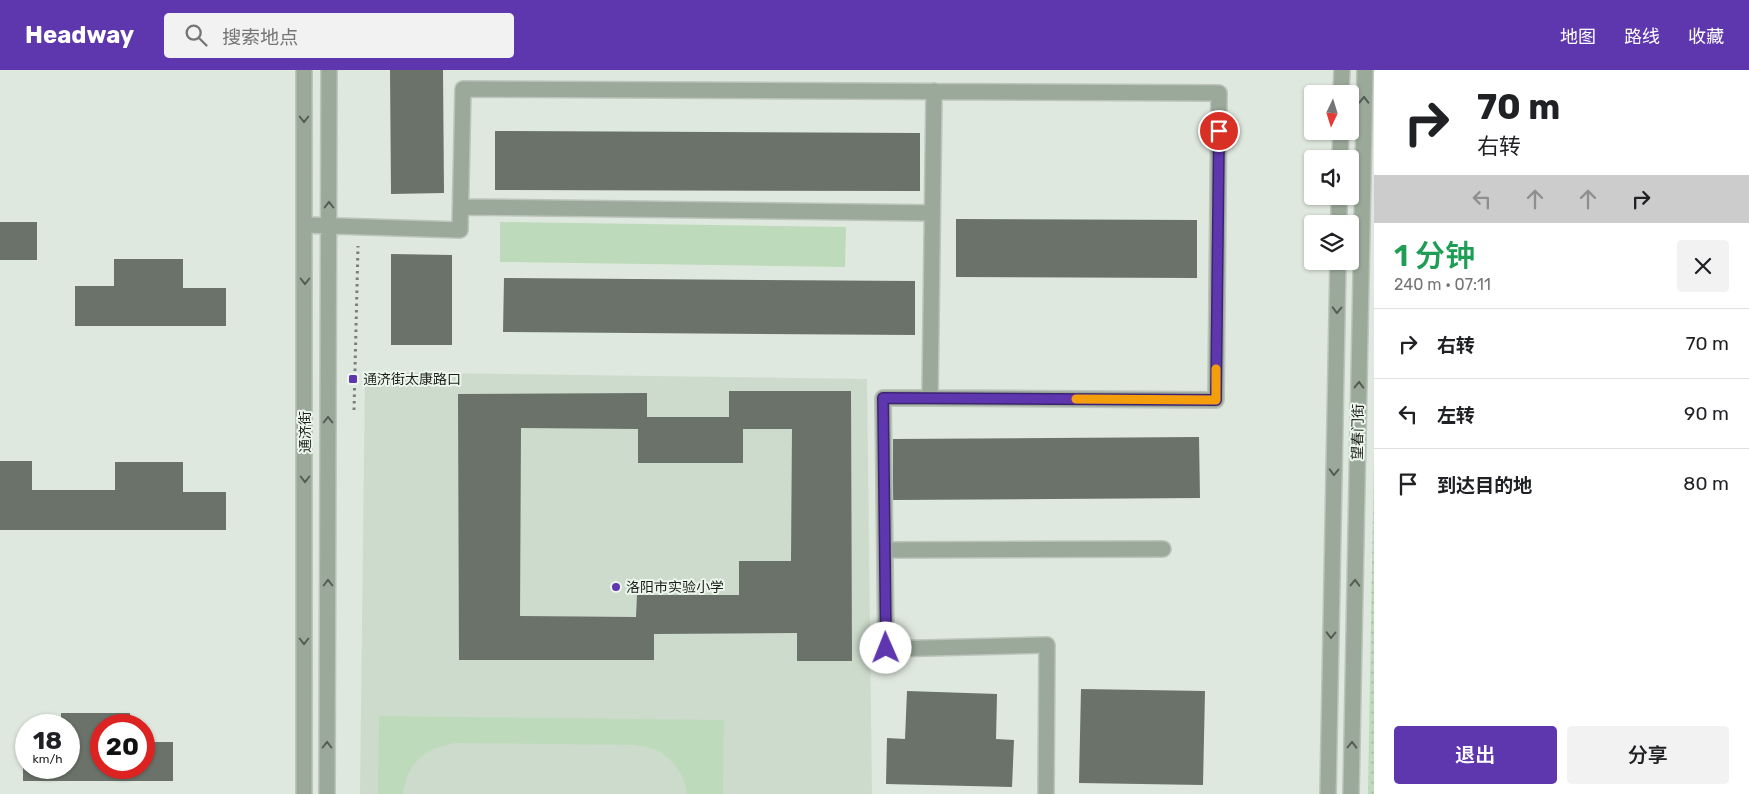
<!DOCTYPE html>
<html lang="zh">
<meta charset="utf-8">
<style>
body{margin:0;font-family:Rubik,"Noto Sans SC",sans-serif;background:#f2f2f2;color:#202124;height:100vh;display:flex;flex-direction:column;font-size:19px;white-space:nowrap}
*{box-sizing:border-box;margin:0}
p{font-size:16px;color:#757577}
.icon{flex:none;width:28px;height:28px;fill:none;stroke:currentColor;stroke-width:2;stroke-linecap:round;stroke-linejoin:round}
.map{position:relative;flex:1;overflow:hidden}
.side{display:flex;flex-direction:column;background:#fff;width:375px}
.side>*{flex:none}
.hud{background:#fff;color:#202124;overflow:hidden}
.needle{width:32px;rotate:184deg}
.controls{position:absolute;left:1304px;top:15px;display:grid;gap:10px}
.controls a{display:grid;place-items:center;width:55px;height:55px;border-radius:5px;background:#fff;box-shadow:0 1px 4px #0004;font-size:25px}
.speed{position:absolute;left:15px;top:644px;display:flex;gap:10px;font-size:25px;font-weight:700;text-align:center}
.speed>*{display:grid;place-content:center;width:65px;height:65px;border-radius:50%;background:#fff;box-shadow:0 1px 4px #0004;line-height:1}
.speed small{font-size:12px;font-weight:400}
.speed .limit{border:8px solid #d22;background:#fff;color:#111}
.pin{position:absolute;display:grid;place-items:center;width:42px;height:42px;color:#fff;margin:-21px;border:2px solid #fff;border-radius:50%;box-shadow:0 1px 5px #0007}
.me{position:absolute;width:55px;margin:-28px;rotate:359deg;stroke-linejoin:round;filter:drop-shadow(0 0 4px #0008)}
.turn{display:flex;align-items:center;gap:18px;height:105px;padding:0 20px;font-size:22px}
.turn .icon{width:65px;height:65px;stroke-width:2.5}
.turn b{display:block;font-size:35px;line-height:42px}
.lanes{display:flex;align-items:center;height:48px;padding:0 20px;background:#0003;justify-content:center;gap:25px;direction:ltr}
.lanes .off{opacity:.35}
.round{display:grid;place-items:center;flex:none;width:52px;height:52px;border-radius:5px;background:#f2f2f2}
.summary{display:flex;align-items:center;justify-content:space-between;height:85px;padding:0 20px}
h1{font-size:30px;font-weight:600;line-height:38px;color:#1e9e55}
.action{display:flex;gap:10px;margin-top:auto;padding:10px 20px}
.action a{flex:1;height:58px;border-radius:5px;background:#5e37af;color:#fff;font-size:20px;font-weight:600;line-height:58px;text-align:center}
.action a+a{background:#f2f2f2;color:#202124}
ul{padding:0;list-style:none}
li{display:flex;align-items:center;gap:15px;height:70px;padding:0 20px;border-top:1px solid #e0e0e0}
li div{flex:1}
li b{display:block;font-size:19px}
li em{font-style:normal}
header{display:flex;align-items:center;gap:30px;box-sizing:border-box;height:70px;padding:0 25px;background:#5e37af;color:#fff}
header strong{font-size:24px}
nav{display:flex;gap:28px;margin-inline-start:auto;font-size:18px}
.search{width:350px;height:45px;background:#f2f2f2;display:flex;align-items:center;gap:12px;box-sizing:border-box;padding:0 18px;border-radius:5px;color:#757577;font-size:19px}
main{display:flex;flex:1;min-height:0}
.map>svg:first-child{display:block}
.built{fill:#cddbcc}
.grass{fill:#bddbba}
.park{fill:url(#park-dots)}
.building{fill:#6a7269;fill-rule:evenodd}
.lines{fill:none;stroke-linecap:round;stroke-linejoin:round}
.minor-casing{stroke:#bcc4bb;stroke-width:18}
.path{stroke:#797f78;stroke-width:3;stroke-dasharray:2.5 4;stroke-linecap:butt}
.minor{stroke:#9ba99a;stroke-width:15}
.oneway{stroke:#555d54}
.route-casing{stroke:#3d2472;stroke-width:12}
.route{stroke:#5e37af;stroke-width:9}
.slow{stroke:#f59e0b;stroke-width:9}
.poi-dot{fill:#5e37af;stroke:#edf6ec;stroke-width:2}
.labels{text-anchor:middle;dominant-baseline:central;stroke-width:4;stroke-linejoin:round;paint-order:stroke}
.poi-label{font-size:14px;fill:#1c1f1b;stroke:#edf6ec;text-anchor:start}
.street-label{font-size:14px;fill:#1c1f1b;stroke:#edf6ec}
</style>
<header>
<strong>Headway</strong>
<div class="search"><svg class="icon" aria-label="search" viewBox="0 0 24 24"><circle cx="10" cy="10" r="6"/><path d="M15 15l6 6"/></svg>搜索地点</div>
<nav><a>地图</a><a>路线</a><a>收藏</a></nav>
</header>
<main>
<div class="map">
<svg width="1374" height="724" viewBox="0 0 1374 724">
<defs>
<pattern id="park-dots" width="8" height="8" patternUnits="userSpaceOnUse" patternTransform="scale(1.25)"><rect width="8" height="8" fill="#bddbba"/><path d="M2 2h.1M6 6h.1" fill="none" stroke="#a2bc9f" stroke-width="1.8" stroke-linecap="round"/></pattern>
</defs>
<rect width="100%" height="100%" fill="#dfe8de"/>
<path class="built" d="M 365,302 L 867,309 L 872,724 L 360,724 Z"/>
<path class="grass" d="M 500,152 L 846,157 L 845,197 L 500,192 Z
M 379,646 L 724,650 L 723,724 L 687,724 C 685,704 670,684 651,678 C 646,676 639,676 634,675 L 456,673 C 425,678 407,692 403,724 L 378,724 Z"/>
<path class="park" d="M 1374,382 L 1374,724 L 1368,724 Z"/>
<path class="building" d="M 390,0 L 443,0 L 444,123 L 391,124 Z
M 495,61 L 920,63 L 920,121 L 495,120 Z
M 956,149 L 1197,150 L 1197,208 L 956,207 Z
M 0,152 L 37,152 L 37,190 L 0,190 Z
M 391,184 L 452,185 L 452,275 L 391,275 Z
M 114,189 L 183,189 L 183,218 L 226,218 L 226,256 L 75,256 L 75,216 L 114,216 Z
M 504,208 L 915,211 L 915,265 L 503,262 Z
M 729,321 L 851,321 L 852,591 L 797,591 L 797,563 L 654,564 L 654,590 L 459,590 L 458,324 L 647,323 L 647,347 L 729,347 ZM 521,358 L 638,359 L 638,393 L 743,393 L 743,359 L 792,359 L 791,491 L 739,491 L 739,525 L 637,525 L 636,547 L 520,546 Z
M 1199,367 L 1200,428 L 893,430 L 893,369 Z
M 0,391 L 32,391 L 32,420 L 115,420 L 115,392 L 183,392 L 183,422 L 226,422 L 226,460 L 0,460 Z
M 1081,619 L 1205,621 L 1203,715 L 1079,713 Z
M 907,621 L 997,624 L 996,669 L 1014,670 L 1012,717 L 886,714 L 887,668 L 905,669 Z
M 61,643 L 130,643 L 130,655 L 101,655 L 101,698 L 144,698 L 144,672 L 173,672 L 173,711 L 23,711 L 23,670 L 26,670 L 26,698 L 69,698 L 69,655 L 61,655 Z"/>
<g class="lines">
<g class="minor-casing">
<path id="minor" d="M 304,0 L 304,724
M 1341,24 L 1342,0
M 1340,89 L 1341,61
M 461,137 L 932,143
M 1339,154 L 1339,126
M 305,155 L 460,160 L 463,19 L 1219,23 L 1216,330 L 930,328 L 934,21
M 930,328 L 883,328 L 886,579 L 1047,575 L 1046,724
M 885,480 L 1163,479
M 327,724 L 329,0
M 1328,724 L 1338,191
M 1351,724 L 1365,0"/>
</g>
<path class="path" d="M 354,340 L 358,176"/>
<use href="#minor" class="minor"/>
</g>
<defs><path id="oneway-chevron" d="M-2-3.5L2.5 0L-2 3.5" fill="none" stroke-width="1.6" stroke-linecap="round" stroke-linejoin="round" transform="scale(1.25)"/></defs>
<g class="oneway">
<use href="#oneway-chevron" transform="translate(1364 30) rotate(-89)"/>
<use href="#oneway-chevron" transform="translate(304 49) rotate(90)"/>
<use href="#oneway-chevron" transform="translate(329 135) rotate(-90)"/>
<use href="#oneway-chevron" transform="translate(305 211) rotate(90)"/>
<use href="#oneway-chevron" transform="translate(1337 240) rotate(91)"/>
<use href="#oneway-chevron" transform="translate(1359 315) rotate(-89)"/>
<use href="#oneway-chevron" transform="translate(328 350) rotate(-90)"/>
<use href="#oneway-chevron" transform="translate(1334 402) rotate(91)"/>
<use href="#oneway-chevron" transform="translate(305 409) rotate(90)"/>
<use href="#oneway-chevron" transform="translate(328 513) rotate(-90)"/>
<use href="#oneway-chevron" transform="translate(1355 513) rotate(-89)"/>
<use href="#oneway-chevron" transform="translate(1331 565) rotate(91)"/>
<use href="#oneway-chevron" transform="translate(304 571) rotate(90)"/>
<use href="#oneway-chevron" transform="translate(327 675) rotate(-90)"/>
<use href="#oneway-chevron" transform="translate(1352 675) rotate(-89)"/>
</g>
<g class="lines">
<g class="route-casing">
<path id="route" d="M 886,578 L 883,328 L 1216,330 L 1219,61"/>
</g>
<use href="#route" class="route"/>
<path class="slow" d="M 1076,329 L 1216,330 L 1216,299"/>
</g>
<g class="poi-dot">
<rect x="348" y="304" width="10" height="10" rx="2.5"/>
<circle cx="616" cy="517" r="5"/>
</g>
<g class="labels">
<g class="poi-label">
<text x="363" y="309">通济街太康路口</text>
<text x="626" y="517">洛阳市实验小学</text>
</g>
<g class="street-label">
<text transform="translate(305 362) rotate(-90)">通济街</text>
<text transform="translate(1358 362) rotate(-89)">望春门街</text>
</g>
</g>
</svg>
<div class="controls">
<a><svg class="needle" viewBox="-14 -14 28 28"><path d="M0-13l5 13h-10z" fill="#e53935"/><path d="M0 13l5-13h-10z" fill="#757577"/></svg></a>
<a><svg class="icon" aria-label="sound" viewBox="0 0 24 24"><path d="M4 9h4l5-4v14l-5-4H4zM17 9q2 3 0 6"/></svg></a>
<a><svg class="icon" aria-label="layers" viewBox="0 0 24 24"><path d="M12 4l9 5-9 5-9-5zM3 14l9 5 9-5"/></svg></a>
</div>
<div class="speed"><div>18<small>km/h</small></div><div class="limit">20</div></div>
<div class="pin" style="left:1219px;top:61px;background:#d93025"><svg class="icon" aria-label="arrive" viewBox="0 0 24 24"><path d="M6 21V4h12l-3 4 3 4H6"/></svg></div>
<svg class="me" style="left:886px;top:578px" viewBox="-20 -20 40 40"><circle r="19" fill="#fff"/><path d="M0-13L10 11 0 6-10 11z" fill="#5e37af"/></svg>
</div>
<section class="side">
<div class="hud">
<div class="turn"><svg class="icon" aria-label="right" viewBox="0 0 24 24"><path d="M7 20v-9h11M14 6l5 5-5 5"/></svg><div><b>70 m</b>右转</div></div>
<div class="lanes"><svg class="icon off" aria-label="left" viewBox="0 0 24 24"><path d="M17 20v-9H6M10 6l-5 5 5 5"/></svg><svg class="icon off" aria-label="ahead" viewBox="0 0 24 24"><path d="M12 20V5M6 11l6-6 6 6"/></svg><svg class="icon off" aria-label="ahead" viewBox="0 0 24 24"><path d="M12 20V5M6 11l6-6 6 6"/></svg><svg class="icon" aria-label="right" viewBox="0 0 24 24"><path d="M7 20v-9h11M14 6l5 5-5 5"/></svg></div>
</div>
<div class="summary"><div><h1>1 分钟</h1><p>240 m · 07:11</p></div><a class="round"><svg class="icon" aria-label="close" viewBox="0 0 24 24"><path d="M6 6l12 12M18 6L6 18"/></svg></a></div>
<ul>
<li><svg class="icon" aria-label="right" viewBox="0 0 24 24"><path d="M7 20v-9h11M14 6l5 5-5 5"/></svg><div><b>右转</b></div><em>70 m</em></li>
<li><svg class="icon" aria-label="left" viewBox="0 0 24 24"><path d="M17 20v-9H6M10 6l-5 5 5 5"/></svg><div><b>左转</b></div><em>90 m</em></li>
<li><svg class="icon" aria-label="arrive" viewBox="0 0 24 24"><path d="M6 21V4h12l-3 4 3 4H6"/></svg><div><b>到达目的地</b></div><em>80 m</em></li>
</ul>
<div class="action"><a>退出</a><a>分享</a></div>
</section>
</main>
